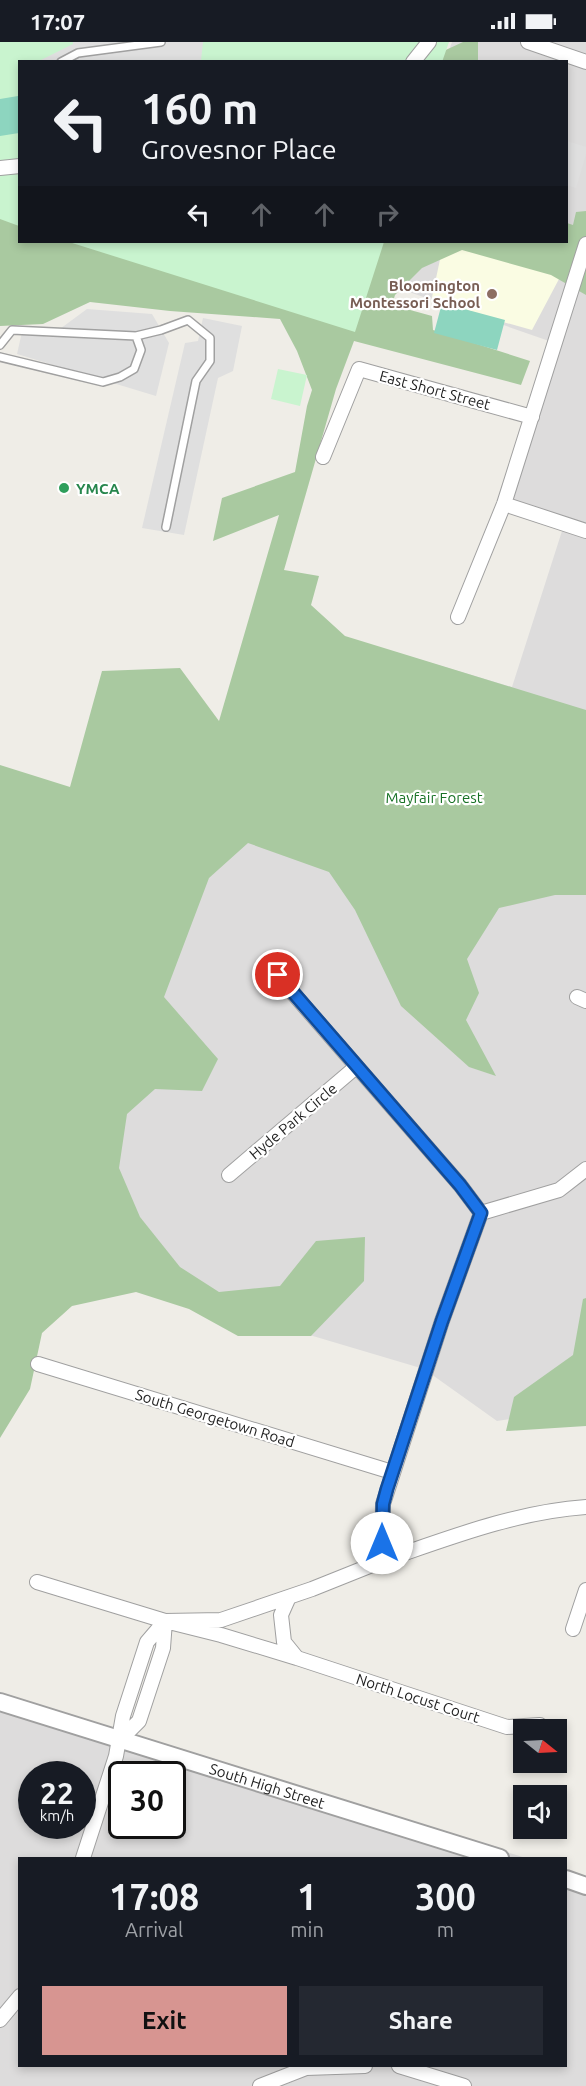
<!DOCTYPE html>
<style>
body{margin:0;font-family:Ubuntu,sans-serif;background:#242831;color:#f1f3f6;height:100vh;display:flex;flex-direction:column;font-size:22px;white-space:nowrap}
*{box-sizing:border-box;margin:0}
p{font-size:20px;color:#9ea1a6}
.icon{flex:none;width:33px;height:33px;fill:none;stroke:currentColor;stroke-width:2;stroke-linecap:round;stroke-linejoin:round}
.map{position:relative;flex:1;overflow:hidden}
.details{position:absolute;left:18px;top:1815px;width:549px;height:210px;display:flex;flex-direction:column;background:#171b24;border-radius:0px;box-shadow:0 3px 9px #0003}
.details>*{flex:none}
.hud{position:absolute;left:18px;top:18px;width:550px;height:183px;border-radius:0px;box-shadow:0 3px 9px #0003;background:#171b24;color:#f1f3f6;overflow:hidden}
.needle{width:39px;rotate:108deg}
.controls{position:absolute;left:513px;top:1677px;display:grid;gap:12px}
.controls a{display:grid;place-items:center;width:54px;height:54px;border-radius:0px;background:#171b24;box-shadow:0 3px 9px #0003;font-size:30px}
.speed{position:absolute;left:18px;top:1719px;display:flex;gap:12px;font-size:30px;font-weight:700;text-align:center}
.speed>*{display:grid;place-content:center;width:78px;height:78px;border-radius:50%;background:#171b24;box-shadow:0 3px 9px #0003;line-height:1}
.speed small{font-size:15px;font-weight:400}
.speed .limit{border:3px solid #111;border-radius:9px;background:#fff;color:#111}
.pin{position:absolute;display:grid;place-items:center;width:51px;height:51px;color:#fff;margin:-26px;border:3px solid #fff;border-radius:50%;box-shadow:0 2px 6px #0007}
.me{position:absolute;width:66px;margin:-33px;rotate:0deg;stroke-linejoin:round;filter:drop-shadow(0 0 4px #0008)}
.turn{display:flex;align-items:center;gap:21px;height:126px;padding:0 24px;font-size:27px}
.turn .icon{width:78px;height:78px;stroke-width:2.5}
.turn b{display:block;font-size:42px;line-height:51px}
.lanes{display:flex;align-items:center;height:57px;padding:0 24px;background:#0003;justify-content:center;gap:30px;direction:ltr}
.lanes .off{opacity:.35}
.eta{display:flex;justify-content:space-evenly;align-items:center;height:102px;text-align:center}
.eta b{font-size:36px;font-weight:600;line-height:42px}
.primary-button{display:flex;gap:12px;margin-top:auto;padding:12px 24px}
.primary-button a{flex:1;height:69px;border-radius:0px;background:#d79591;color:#111;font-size:24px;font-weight:600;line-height:69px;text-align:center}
.primary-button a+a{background:#242831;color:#f1f3f6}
.status{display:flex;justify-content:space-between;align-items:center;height:42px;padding:0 30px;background:#171b24;direction:ltr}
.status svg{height:16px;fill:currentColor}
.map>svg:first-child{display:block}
.residential{fill:#dddcdc;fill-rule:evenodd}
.education{fill:#fafce3}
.forest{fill:#a9c9a0}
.park{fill:#c9f4cf}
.pitch{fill:#8dd5bf}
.parking{fill:#dfdfdf}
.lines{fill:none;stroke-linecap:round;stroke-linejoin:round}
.service-casing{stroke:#a0a0a0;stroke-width:10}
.minor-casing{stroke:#a0a0a0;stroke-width:16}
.tertiary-casing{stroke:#a0a0a0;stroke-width:20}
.service{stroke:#fff;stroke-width:7}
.minor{stroke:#fff;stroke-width:14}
.tertiary{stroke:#fff;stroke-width:16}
.route-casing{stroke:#114b97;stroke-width:15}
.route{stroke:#1a73e8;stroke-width:10}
.education-dot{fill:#8d6e63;stroke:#fff;stroke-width:2}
.leisure-dot{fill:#2e9e5b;stroke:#fff;stroke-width:2}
.labels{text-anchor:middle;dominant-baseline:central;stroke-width:4.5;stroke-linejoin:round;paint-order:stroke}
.education-label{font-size:15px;font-weight:bold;fill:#785e54;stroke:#fff;text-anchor:end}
.street-label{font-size:15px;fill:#1f1f1f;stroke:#fff}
.leisure-label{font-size:15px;font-weight:bold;fill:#27864d;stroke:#fff;text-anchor:start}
.park-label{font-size:15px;fill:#187226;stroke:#fff}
</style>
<div class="status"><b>17:07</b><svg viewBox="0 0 49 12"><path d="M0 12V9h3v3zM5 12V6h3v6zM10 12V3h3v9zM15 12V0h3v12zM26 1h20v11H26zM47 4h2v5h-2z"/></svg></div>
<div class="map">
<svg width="586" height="2044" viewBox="0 0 586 2044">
<rect width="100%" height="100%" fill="#efede7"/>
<path class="residential" d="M 452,0 L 586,0 L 586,1365 L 497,1379 L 424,1327 L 57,1218 L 285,577 L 512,645 L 562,489 L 495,466 L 549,299 L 372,237 L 384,200 L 567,200 L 567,20 L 445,19 Z
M 0,1658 L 526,1816 L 20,1816 L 20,2024 L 566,2024 L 566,1828 L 586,1834 L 586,2044 L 0,2044 ZM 32,1732 L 82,1732 L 82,1784 L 32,1784 ZM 122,1732 L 172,1732 L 172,1784 L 122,1784 Z"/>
<path class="education" d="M 480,204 L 585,224 L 559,237 L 532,288 L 431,260 L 442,208 Z"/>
<path class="forest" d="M 463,0 L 478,0 L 478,19 L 434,20 L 437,12 Z
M 19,130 L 20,200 L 567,200 L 567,181 L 573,183 L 576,170 L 586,169 L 586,253 L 551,233 L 462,208 L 422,226 L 395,253 L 392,263 L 432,274 L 433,288 L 530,319 L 521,343 L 354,299 L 336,347 L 284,528 L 319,534 L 311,563 L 345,594 L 586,668 L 586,853 L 555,853 L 499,866 L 467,917 L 479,951 L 466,978 L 496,1034 L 469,1025 L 401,964 L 355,868 L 329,830 L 248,801 L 209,836 L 164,955 L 218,1017 L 202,1049 L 155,1047 L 127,1072 L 119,1126 L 140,1175 L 180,1225 L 219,1250 L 280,1244 L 316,1199 L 365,1195 L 364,1239 L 311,1294 L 238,1294 L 189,1267 L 136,1250 L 72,1264 L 42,1291 L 30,1347 L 0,1396 L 0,723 L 70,745 L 102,629 L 180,626 L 219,679 L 279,473 L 213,499 L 222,456 L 295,430 L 307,364 L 312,348 L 297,309 L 280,277 L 170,269 L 90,260 L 43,282 L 0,284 L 0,133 Z
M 586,1256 L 586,1384 L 506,1389 L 514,1355 L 573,1313 L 583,1257 Z"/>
<path class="park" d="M 0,0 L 449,0 L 442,20 L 20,20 L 19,184 L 0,177 Z
M 69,200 L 384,200 L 355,290 Z
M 278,327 L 307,333 L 300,364 L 271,357 Z"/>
<path class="pitch" d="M 18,54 L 19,91 L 0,94 L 0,57 Z
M 442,261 L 505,278 L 497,308 L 434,291 Z"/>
<path class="parking" d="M 73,0 L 203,0 L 201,18 L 192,19 L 37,20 L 73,2 Z
M 567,99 L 586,105 L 586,112 L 576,146 L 567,143 Z
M 87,267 L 152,272 L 169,301 L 156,354 L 17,312 L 22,290 L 49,295 Z
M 203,276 L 242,284 L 233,329 L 218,336 L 184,493 L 142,486 L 185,301 L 198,299 Z"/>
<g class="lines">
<g class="service-casing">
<path id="service" d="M 61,20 L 78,11 L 161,0
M 0,303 L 12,288 L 136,294 L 161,288 L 188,278 L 210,296 L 210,319 L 196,339 L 166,485
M 0,315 L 103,340 L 120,335 L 134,327 L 141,308 L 136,294"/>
</g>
<g class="minor-casing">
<path id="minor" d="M 528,0 L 586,20
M 413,20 L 429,0
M 0,126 L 20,124
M 323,415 L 359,327 L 532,375
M 504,462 L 586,489
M 458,575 L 504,462 L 586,202
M 278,934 L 460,1143 L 481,1171
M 577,955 L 586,959
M 229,1133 L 356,1025
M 481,1171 L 559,1148 L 586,1127
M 38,1322 L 392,1430
M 382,1519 C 449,1496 515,1470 586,1465
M 37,1540 L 165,1579 L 221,1593 L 297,1616 L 507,1685 L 540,1683
M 289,1555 L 281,1573 L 284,1600 L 297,1616
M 573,1587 L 586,1548
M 121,1697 L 139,1679 L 163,1606 L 165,1579
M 83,1816 L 116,1714 L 123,1674 L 147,1600 L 165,1579 L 221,1578 L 312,1547 L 382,1519 L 383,1462 L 442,1279 L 481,1171
M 0,1978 L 20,1954
M 399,2024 L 464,2044
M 260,2044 L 306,2026 L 365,2024"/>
</g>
<g class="tertiary-casing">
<g id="tertiary">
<path id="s1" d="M 0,1660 L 500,1816"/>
<path d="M 566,1837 L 586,1844"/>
</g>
</g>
<use href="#service" class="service"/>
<use href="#minor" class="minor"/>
<use href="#tertiary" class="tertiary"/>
</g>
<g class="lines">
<g class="route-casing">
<path id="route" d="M 278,933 L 460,1143 L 481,1171 L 442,1279 L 387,1447 L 383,1462 L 382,1501"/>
</g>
<use href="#route" class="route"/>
</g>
<circle class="education-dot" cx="492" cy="252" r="6"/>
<circle class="leisure-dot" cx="64" cy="446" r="6"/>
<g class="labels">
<g class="education-label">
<text x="480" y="243">Bloomington<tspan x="480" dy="17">Montessori School</tspan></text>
</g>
<g class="street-label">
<text transform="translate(435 348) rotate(15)">East Short Street</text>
<text transform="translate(293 1079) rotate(-40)">Hyde Park Circle</text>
<text transform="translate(215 1376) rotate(17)">South Georgetown Road</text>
<text transform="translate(418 1656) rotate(18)">North Locust Court</text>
<text stroke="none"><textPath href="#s1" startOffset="280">South High Street</textPath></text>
</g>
<g class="leisure-label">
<text x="76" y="446">YMCA</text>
</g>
<g class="park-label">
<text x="434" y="755">Mayfair Forest</text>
</g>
</g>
</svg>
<div class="controls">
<a><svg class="needle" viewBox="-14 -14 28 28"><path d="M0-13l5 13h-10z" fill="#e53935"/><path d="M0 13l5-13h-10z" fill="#9ea1a6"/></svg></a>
<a><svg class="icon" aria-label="sound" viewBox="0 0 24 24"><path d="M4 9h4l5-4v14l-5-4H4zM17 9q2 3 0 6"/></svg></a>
</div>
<div class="speed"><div>22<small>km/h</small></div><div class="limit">30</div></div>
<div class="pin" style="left:278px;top:933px;background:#d93025"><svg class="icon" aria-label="arrive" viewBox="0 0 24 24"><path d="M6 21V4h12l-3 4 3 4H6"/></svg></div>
<svg class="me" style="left:382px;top:1501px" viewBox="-20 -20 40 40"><circle r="19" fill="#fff"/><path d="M0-13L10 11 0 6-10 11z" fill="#1a73e8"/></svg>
<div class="hud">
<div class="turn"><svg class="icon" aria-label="left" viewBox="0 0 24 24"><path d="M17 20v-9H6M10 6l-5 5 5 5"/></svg><div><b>160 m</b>Grovesnor Place</div></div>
<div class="lanes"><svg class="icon" aria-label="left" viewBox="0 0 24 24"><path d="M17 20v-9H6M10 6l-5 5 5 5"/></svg><svg class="icon off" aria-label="ahead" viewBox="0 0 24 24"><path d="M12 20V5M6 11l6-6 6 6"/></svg><svg class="icon off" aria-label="ahead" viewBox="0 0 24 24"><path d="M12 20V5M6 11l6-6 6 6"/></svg><svg class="icon off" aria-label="right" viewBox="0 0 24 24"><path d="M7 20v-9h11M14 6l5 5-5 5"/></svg></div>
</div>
<section class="details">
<div class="eta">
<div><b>17:08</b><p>Arrival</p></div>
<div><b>1</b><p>min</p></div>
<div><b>300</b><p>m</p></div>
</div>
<div class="primary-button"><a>Exit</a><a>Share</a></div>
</section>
</div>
